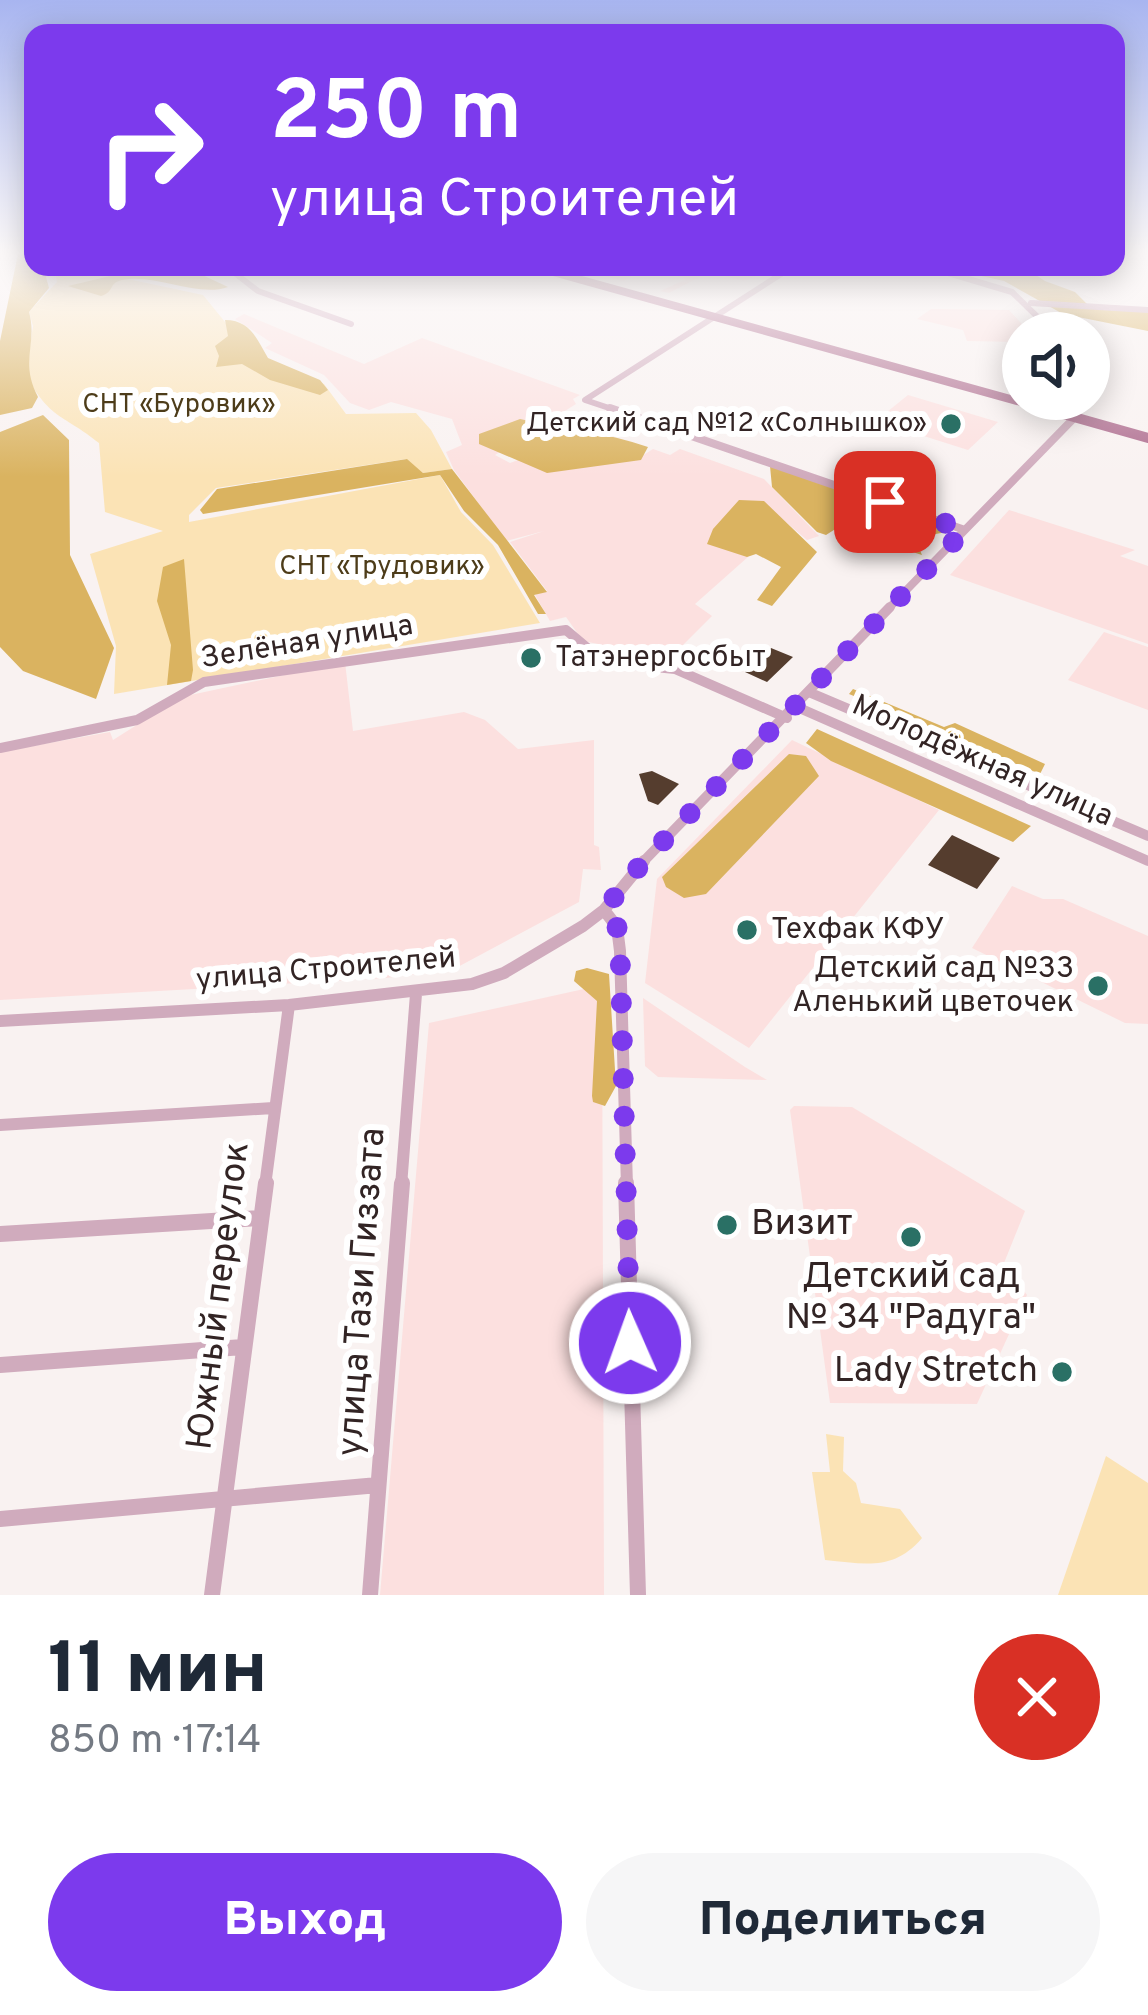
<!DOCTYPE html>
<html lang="ru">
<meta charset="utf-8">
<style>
body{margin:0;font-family:Overpass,sans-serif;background:#f6f6f7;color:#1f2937;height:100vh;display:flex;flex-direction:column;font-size:45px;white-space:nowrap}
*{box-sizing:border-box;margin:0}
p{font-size:39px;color:#747a83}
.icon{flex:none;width:66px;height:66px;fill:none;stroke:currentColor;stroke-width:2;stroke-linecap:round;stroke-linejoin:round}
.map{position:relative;height:1595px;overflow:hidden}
.panel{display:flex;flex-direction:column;background:#fff;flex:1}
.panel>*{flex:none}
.hud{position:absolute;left:24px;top:24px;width:1101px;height:252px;border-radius:24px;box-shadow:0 6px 30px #0003;background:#7c3aed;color:#fff;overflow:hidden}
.controls{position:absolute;left:1002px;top:312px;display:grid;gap:24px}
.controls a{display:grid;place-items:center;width:108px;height:108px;border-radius:50%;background:#fff;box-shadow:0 6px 30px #0003;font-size:60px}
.pin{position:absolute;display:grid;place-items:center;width:102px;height:102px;color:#fff;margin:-51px;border-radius:24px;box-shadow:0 6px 18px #0006}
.me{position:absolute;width:132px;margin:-66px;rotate:358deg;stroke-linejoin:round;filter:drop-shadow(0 0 9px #0008)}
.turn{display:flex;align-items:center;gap:42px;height:252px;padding:0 48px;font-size:54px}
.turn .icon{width:156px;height:156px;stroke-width:2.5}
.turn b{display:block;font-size:84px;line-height:102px}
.round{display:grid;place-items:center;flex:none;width:126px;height:126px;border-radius:63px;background:#f6f6f7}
.summary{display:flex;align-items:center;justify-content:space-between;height:204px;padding:0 48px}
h1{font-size:72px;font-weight:800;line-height:90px}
.cta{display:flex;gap:24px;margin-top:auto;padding:24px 48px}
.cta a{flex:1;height:138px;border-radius:72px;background:#7c3aed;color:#fff;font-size:48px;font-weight:800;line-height:138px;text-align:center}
.cta a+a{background:#f6f6f7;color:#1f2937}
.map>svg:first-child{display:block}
.built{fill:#fce0df}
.green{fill:#fbe3b5}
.forest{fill:#dab360}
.building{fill:#553d2e}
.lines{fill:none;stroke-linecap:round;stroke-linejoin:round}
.minor-far4{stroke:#d0abbd;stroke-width:6}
.minor-far3{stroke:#d0abbd;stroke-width:8}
.minor-far2{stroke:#d0abbd;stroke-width:10}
.minor-far1{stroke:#d0abbd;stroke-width:12}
.minor{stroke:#d0abbd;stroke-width:16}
.major-far1{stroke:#ae6c8e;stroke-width:8}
.major{stroke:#ae6c8e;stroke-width:10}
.route{stroke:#7c3aed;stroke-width:21;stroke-dasharray:0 37.8}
.poi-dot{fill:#2a7065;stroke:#fff;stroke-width:4.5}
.labels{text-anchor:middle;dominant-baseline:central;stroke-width:12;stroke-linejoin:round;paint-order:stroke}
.far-park-label{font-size:27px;fill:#4d3c19;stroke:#fff}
.far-poi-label{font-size:27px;fill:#322424;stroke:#fff;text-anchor:end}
.street-label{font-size:30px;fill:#322424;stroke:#fff}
.poi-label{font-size:30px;fill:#322424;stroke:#fff;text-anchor:start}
.near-poi-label{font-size:36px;fill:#322424;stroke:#fff;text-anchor:start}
.near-street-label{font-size:36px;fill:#322424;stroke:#fff}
</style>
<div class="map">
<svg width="1148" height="1595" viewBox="0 0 1148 1595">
<rect width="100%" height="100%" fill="#f9f2f1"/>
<path class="built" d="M 572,267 L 780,267 L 744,281 L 709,272 L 669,293 L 660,291 L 687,279 L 671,274 L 636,274 L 623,281 Z
M 931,309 L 1009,310 L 1030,333 L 1023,333 L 1023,342 L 967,341 L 963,330 L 917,319 Z
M 244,314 L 364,364 L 422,338 L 580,395 L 573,399 L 576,404 L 495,455 L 510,463 L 521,459 L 642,456 L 653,449 L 670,455 L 680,449 L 764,479 L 819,536 L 807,540 L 781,518 L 783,526 L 695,604 L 712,616 L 670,658 L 583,641 L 566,617 L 550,621 L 535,595 L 547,591 L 510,542 L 544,531 L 506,541 L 454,470 L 446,452 L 462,445 L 452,419 L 391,402 L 369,410 L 350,403 L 324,375 L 265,348 L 272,343 L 235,319 Z
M 908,395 L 998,422 L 968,450 L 908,431 L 913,426 L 882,416 Z
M 1009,510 L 1135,550 L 1120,556 L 1148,566 L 1148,644 L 950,575 Z
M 1104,632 L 1148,647 L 1148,710 L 1068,680 Z
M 345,662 L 353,731 L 464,712 L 485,720 L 518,749 L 594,740 L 594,845 L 599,847 L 601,870 L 583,869 L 579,902 L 454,969 L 386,978 L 0,1000 L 0,752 L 110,732 L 113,740 L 181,697 Z
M 792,740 L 939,810 L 749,1048 L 645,983 L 657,879 Z
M 1012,886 L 1043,899 L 1063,899 L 1148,936 L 1148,1024 L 1125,1023 L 972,948 Z
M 602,985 L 604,1595 L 380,1595 L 429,1023 Z
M 643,998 L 745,1067 L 767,1080 L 658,1077 L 645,1066 Z
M 794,1106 L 852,1107 L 1025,1211 L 1004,1263 L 1027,1295 L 977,1404 L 830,1403 L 790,1110 Z"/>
<path class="green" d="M 64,267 L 110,267 L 109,275 L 203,295 L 252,355 L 324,384 L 346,414 L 416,413 L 431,430 L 452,469 L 423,473 L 406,459 L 216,488 L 189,515 L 189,522 L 440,475 L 461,512 L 493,545 L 540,623 L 114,694 L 116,646 L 90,554 L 163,531 L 105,512 L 99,443 C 63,414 50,420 26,375 L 33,326 L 29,312 L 57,282 L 56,276 Z
M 826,1434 L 844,1437 L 843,1471 L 856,1483 L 861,1503 L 900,1509 L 922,1538 C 894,1571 866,1564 825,1560 L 812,1472 L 830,1472 Z
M 1106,1456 L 1148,1483 L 1148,1595 L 1058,1595 Z"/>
<path class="forest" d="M 18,254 L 33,254 L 33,267 L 52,267 L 46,277 L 49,288 L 29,312 C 38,344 19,361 38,397 L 32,408 L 0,415 L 0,341 Z
M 117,267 L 194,271 L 228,287 C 197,298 155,273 122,280 C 108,283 115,292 101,296 L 68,286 L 110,276 Z
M 940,267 L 1024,267 L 1045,281 L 1075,292 L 1089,306 L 1148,311 L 1148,331 L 1063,314 L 1004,281 Z
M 225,320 C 251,320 257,340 268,358 L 320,380 L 328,390 L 320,395 L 270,380 L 242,364 L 216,367 L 219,356 L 215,346 L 228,336 Z
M 43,415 L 69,440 L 70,555 L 114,648 L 96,699 L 23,671 L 0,647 L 0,432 Z
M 520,419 C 564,429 606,432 648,447 L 641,460 L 547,473 L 479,444 L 479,434 Z
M 407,459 L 423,473 L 452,469 L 547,592 L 534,595 L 546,614 L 538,614 L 498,545 L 464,511 L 440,475 L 203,514 L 200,510 L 217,489 Z
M 770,466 L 943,525 L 947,532 L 924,536 L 881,521 L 874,527 L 917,543 L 922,555 L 837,528 L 826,535 L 817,532 L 772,487 Z
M 739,500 L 764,501 L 817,552 L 772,606 L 757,600 L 781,567 L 756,554 L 747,557 L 707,544 L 713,529 Z
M 184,559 L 193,670 L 191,681 L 167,685 L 171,645 L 157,601 L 163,567 Z
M 853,689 L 944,727 L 955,723 L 1045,764 L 1040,774 L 849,694 Z
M 817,729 L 1031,826 L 1013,842 L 831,761 L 806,743 Z
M 789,754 L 806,756 L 819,776 L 706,894 L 684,898 L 666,887 L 662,877 Z
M 587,968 L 609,974 L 616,1086 L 605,1106 L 593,1102 L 592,1096 L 597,1001 L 574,981 L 576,971 Z"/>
<path class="building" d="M 771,648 L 793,657 L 767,682 L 745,672 Z
M 652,771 L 679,784 L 658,805 L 648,801 L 639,774 Z
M 952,835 L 1000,858 L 977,889 L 928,865 Z"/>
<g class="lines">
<path class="minor-far4" d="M 227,267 L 258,291 L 351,324
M 928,267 L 1012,292 L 1054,333
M 1031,303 L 1148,310
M 618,411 L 585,400 L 792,267"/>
<path class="minor-far3" d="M 610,408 L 965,530
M 887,610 L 1075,417"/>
<path class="minor-far2" d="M 811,693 L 1148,836
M 797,707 L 1148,861
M 0,748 L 137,720 L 204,682 L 566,630 L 604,662 L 675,669 L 787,718
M 641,864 L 890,607"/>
<path class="minor-far1" d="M 604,910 L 617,927 L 620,951 L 627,1186
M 0,1021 L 289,1005 L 472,984 L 504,973 L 583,926 L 604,910 L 644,861
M 0,1125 L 273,1108
M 265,1186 L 289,1005
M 401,1186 L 416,994"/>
<path class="minor" d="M 626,1183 L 638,1595
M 0,1234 L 260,1218
M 0,1365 L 243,1347
M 0,1519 L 378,1485
M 212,1595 L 266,1183
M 370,1595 L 402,1183"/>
<path class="major-far1" d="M 535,267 L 1053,411"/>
<path class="major" d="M 1042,408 L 1148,438"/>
</g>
<linearGradient id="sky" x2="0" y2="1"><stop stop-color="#a8b5f0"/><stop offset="0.53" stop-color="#fcf9f9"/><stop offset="1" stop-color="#fcf9f9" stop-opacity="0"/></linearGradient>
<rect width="1148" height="477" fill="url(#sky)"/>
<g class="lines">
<path class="route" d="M 630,1343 L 620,951 L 617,927 L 604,910 L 642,863 L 965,530 L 885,502"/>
</g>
<g class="poi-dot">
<circle cx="951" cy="424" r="12"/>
<circle cx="531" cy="658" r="12"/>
<circle cx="747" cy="930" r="12"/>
<circle cx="1098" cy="986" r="12"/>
<circle cx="727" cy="1225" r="12"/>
<circle cx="911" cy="1237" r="12"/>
<circle cx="1062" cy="1372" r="12"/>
</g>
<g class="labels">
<g class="far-park-label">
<text x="179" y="405">СНТ «Буровик»</text>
<text x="382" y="567">СНТ «Трудовик»</text>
</g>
<g class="far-poi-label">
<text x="927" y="424">Детский сад №12 «Солнышко»</text>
</g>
<g class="street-label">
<text transform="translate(307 643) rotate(-9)">Зелёная улица</text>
<text transform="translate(982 762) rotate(24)">Молодёжная улица</text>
<text transform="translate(326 970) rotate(-5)">улица Строителей</text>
</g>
<g class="poi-label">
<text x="555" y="658">Татэнергосбыт</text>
<text x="771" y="930">Техфак КФУ</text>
<text x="1074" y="969" text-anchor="end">Детский сад №33<tspan x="1074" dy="34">Аленький цветочек</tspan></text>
</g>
<g class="near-poi-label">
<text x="751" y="1225">Визит</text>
<text x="911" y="1278" text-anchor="middle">Детский сад<tspan x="911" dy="41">№ 34 "Радуга"</tspan></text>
<text x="1038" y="1372" text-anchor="end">Lady Stretch</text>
</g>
<g class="near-street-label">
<text transform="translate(363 1292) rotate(-86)">улица Тази Гиззата</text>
<text transform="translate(220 1296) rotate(-83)">Южный переулок</text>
</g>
</g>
</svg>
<div class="controls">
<a><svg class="icon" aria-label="sound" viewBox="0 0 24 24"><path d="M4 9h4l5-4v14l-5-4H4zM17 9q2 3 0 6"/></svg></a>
</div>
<div class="pin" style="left:885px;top:502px;background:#d93025"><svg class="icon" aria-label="arrive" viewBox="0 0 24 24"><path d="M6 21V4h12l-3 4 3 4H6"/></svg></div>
<svg class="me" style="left:630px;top:1343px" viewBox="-20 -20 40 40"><circle r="17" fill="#7c3aed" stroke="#fff" stroke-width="3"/><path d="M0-11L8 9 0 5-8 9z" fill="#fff"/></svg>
<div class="hud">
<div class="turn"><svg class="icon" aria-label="right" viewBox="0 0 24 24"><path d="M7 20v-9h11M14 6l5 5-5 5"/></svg><div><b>250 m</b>улица Строителей</div></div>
</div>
</div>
<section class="panel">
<div class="summary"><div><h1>11 мин</h1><p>850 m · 17:14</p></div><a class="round" style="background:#d93025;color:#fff"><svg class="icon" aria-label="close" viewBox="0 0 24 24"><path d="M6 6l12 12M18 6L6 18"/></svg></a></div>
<div class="cta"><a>Выход</a><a>Поделиться</a></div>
</section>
